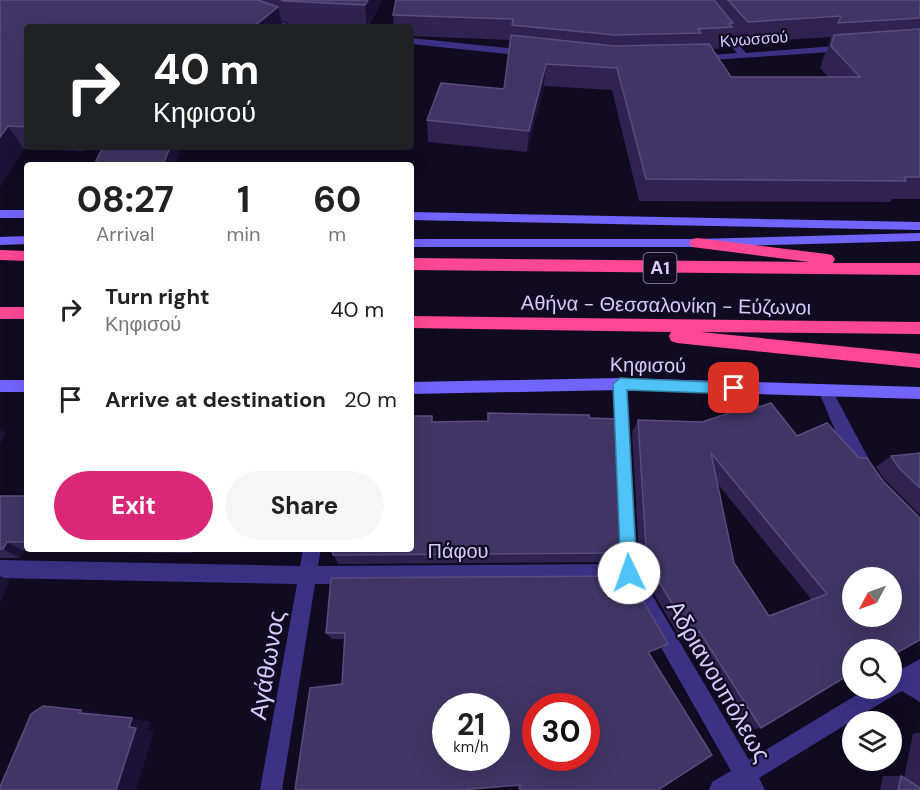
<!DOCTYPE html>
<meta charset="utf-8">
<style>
body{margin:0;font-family:"DM Sans",sans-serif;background:#f6f6f6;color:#222;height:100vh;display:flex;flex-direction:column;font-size:22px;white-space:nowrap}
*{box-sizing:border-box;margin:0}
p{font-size:20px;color:#767676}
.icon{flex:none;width:33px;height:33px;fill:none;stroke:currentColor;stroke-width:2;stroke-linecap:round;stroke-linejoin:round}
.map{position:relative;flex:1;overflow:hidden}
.details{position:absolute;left:24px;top:162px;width:390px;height:390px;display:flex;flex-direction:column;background:#fff;border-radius:6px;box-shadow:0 6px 24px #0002}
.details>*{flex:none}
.top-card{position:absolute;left:24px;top:24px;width:390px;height:126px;border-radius:6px;box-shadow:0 6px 24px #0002;background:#202124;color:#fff;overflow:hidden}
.needle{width:39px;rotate:229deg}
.tools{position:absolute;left:842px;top:567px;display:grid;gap:12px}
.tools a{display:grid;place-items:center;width:60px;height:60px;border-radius:50%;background:#fff;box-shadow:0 6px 24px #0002;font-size:30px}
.speed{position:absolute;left:432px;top:693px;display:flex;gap:12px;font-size:30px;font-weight:700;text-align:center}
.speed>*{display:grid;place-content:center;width:78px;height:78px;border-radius:50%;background:#fff;box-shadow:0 6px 24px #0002;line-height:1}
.speed small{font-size:15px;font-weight:400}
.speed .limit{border:9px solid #d22;background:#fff;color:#111}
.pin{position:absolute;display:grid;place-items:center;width:51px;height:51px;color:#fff;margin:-26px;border-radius:12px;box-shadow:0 3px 9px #0006}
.me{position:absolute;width:66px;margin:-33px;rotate:357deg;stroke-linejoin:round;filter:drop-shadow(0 0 4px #0008)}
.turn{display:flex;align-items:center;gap:21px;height:126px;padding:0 30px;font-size:27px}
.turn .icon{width:78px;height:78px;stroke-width:2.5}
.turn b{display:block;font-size:42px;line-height:51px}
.eta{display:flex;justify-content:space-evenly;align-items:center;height:102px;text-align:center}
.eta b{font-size:36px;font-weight:700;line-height:42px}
.action{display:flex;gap:12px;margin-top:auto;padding:12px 30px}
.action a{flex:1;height:69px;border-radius:36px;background:#db2777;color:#fff;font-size:24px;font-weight:700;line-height:69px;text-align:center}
.action a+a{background:#f6f6f6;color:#222}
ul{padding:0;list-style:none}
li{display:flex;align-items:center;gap:18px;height:90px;padding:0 30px}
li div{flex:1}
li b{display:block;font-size:22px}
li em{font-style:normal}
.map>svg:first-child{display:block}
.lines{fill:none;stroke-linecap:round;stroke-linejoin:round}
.street{fill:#3b3286;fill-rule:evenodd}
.secondary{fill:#7264ff;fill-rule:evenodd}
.highway{fill:#ff4893;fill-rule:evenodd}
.wall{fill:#302352;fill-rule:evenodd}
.shaded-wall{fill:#1c1237}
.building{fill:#413565;stroke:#594d7d;stroke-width:1.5;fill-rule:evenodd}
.route{fill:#4fc3f7;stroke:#337fa1;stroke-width:1.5}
.labels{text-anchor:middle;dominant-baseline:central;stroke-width:4.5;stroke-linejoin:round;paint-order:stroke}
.far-street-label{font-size:16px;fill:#d6cdff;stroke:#110b22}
.shield{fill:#110b22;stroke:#9b93bd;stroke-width:1.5}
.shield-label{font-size:18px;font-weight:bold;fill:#d6cdff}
.street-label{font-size:20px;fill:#d6cdff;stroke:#110b22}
.near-street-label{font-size:24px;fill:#d6cdff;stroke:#110b22}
</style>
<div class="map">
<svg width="920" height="790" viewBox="0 0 920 790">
<rect width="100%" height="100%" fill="#110b22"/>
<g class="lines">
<path class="street" d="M 692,0 L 701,0 L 746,53 L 847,45 L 852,48 L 847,51 L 695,61 L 693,59 L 698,56 L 737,53 Z
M 263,16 L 291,25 L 292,27 L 279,27 L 260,21 L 260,17 Z
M 411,38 L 527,50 L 532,53 L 527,56 L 411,44 Z
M 620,378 L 625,380 L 627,384 L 638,571 L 749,760 L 868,688 L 891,688 L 891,675 L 920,659 L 920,702 L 902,691 L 894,695 L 759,778 L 765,790 L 709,790 L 712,782 L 731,771 L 624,582 L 315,584 L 282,790 L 260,790 L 297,584 L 0,578 L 0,560 L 300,566 L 303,549 L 321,549 L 318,566 L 620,564 L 613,384 L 615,380 Z
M 826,386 L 831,388 L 873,467 L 875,472 L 873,477 L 867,479 C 850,473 827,410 819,392 L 821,388 Z"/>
<path class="secondary" d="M 0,210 L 27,210 L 27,218 L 0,218 Z
M 411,212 L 920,222 L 920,230 L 411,220 Z
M 920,233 L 920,241 L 697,247 L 411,247 L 411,239 L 697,239 Z
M 27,236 L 27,244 L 0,245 L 0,237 Z
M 620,378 L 920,387 L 920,399 L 620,390 L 411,394 L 411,382 Z
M 0,380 L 27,380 L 27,392 L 0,392 Z"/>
<path class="highway" d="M 697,238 L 827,254 L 832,255 L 835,259 L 833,263 L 920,263 L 920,275 L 411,270 L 411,258 L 810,262 L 692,247 L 689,243 L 692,239 Z
M 0,250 L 27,251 L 27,261 L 0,260 Z
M 0,307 L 27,307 L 27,319 L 0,319 Z
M 411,316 L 920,322 L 920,334 L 701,332 L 920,354 L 920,368 L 677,343 L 671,341 L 669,336 L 671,332 L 411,328 Z"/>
</g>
<path class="wall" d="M 0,0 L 382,0 L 368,27 L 290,24 L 281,21 L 283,27 L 27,27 L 27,147 L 88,147 L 85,151 L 24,149 L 0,186 Z
M 396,0 L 920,0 L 920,199 L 892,199 L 890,202 L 639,201 L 612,90 L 544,86 L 527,152 L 428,142 L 427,120 L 504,89 L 510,40 L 411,36 L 411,27 L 394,27 L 393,15 ZM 730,32 L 740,43 L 831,37 L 828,45 L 830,44 L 824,56 L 820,68 L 828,77 L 731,77 L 712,49 L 724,48 Z
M 488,413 L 624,553 L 618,562 L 338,564 L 332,552 L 323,552 L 321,549 L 411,549 L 433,422 L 488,421 Z
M 638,420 L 702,422 L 891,650 L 761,728 L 748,730 L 690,637 L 681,640 L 640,570 L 632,432 ZM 717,483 L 812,600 L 769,616 L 734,563 Z
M 920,453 L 920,515 L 884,479 L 876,467 L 891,456 Z
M 0,495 L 27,496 L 27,549 L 193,549 L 192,553 L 24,551 L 20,558 L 0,558 Z
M 206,549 L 302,549 L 300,552 Z
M 331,578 L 660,649 L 650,653 L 658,790 L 518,790 L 517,785 L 342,684 L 345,639 L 332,639 L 326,633 Z
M 920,733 L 920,790 L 880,790 L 883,776 L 901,776 L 904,778 L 913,734 Z"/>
<path class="shaded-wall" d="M 368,0 L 382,0 L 367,27 L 365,5 Z
M 278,7 L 283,27 L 253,27 Z
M 546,64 L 544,86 L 527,152 L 529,131 Z
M 8,126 L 24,149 L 0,186 L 0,137 Z
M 83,147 L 88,147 L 85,151 Z
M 170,147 L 180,147 L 181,149 L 175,165 L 163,165 Z
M 0,429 L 6,433 L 0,444 Z
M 7,542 L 24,551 L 20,558 L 3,549 Z
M 187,549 L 193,549 L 192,553 Z
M 0,576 L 10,580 L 0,603 Z
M 699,631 L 690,637 L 681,640 Z
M 668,644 L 660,649 L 641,657 L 648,652 Z
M 81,710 L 101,713 L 100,717 L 79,713 Z
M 132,718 L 150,722 L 148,730 L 154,731 L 136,790 L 116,790 L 129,727 Z"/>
<path class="building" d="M 0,0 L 258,0 L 278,7 L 253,27 L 27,27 L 27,127 L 8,126 L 0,137 Z
M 281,0 L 368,0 L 365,5 L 285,1 Z
M 396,0 L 714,0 L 733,23 L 729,23 L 732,27 L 698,29 L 701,33 L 615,35 L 512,25 L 513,19 L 393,15 Z
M 728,0 L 920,0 L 920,18 L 838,23 L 841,16 L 748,22 Z
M 920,29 L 920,177 L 904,177 L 906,181 L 646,179 L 617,68 L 546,64 L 529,131 L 427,120 L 441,83 L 504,89 L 511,35 L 614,46 L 709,44 L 731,77 L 860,77 L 831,46 L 834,35 Z
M 103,147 L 170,147 L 163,165 L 94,165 Z
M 771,403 L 797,436 L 827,423 L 859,458 L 867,458 L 883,481 L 920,518 L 920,640 L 891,656 L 891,650 L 852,650 L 852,673 L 761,728 L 699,631 L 691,635 L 647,562 L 638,420 L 702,422 L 757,404 L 759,407 ZM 711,453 L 827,594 L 769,616 L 734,563 ZM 852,578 L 891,578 L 891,616 L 852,616 Z
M 488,413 L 589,415 L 590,418 L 618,419 L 624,553 L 333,555 L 332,549 L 411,549 L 411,416 L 432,416 L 432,422 L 488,421 Z
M 920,453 L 920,488 L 899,468 L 891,456 Z
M 0,496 L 27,496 L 27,542 L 7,542 L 3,549 L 0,549 Z
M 629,576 L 668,644 L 648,652 L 712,755 L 658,790 L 520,790 L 520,785 L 460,790 L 295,790 L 310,688 L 342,684 L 345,633 L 326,633 L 331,578 ZM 446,706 L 496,706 L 496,758 L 446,758 ZM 536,706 L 586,706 L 586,758 L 536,758 Z
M 43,706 L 81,710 L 79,713 L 132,718 L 129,727 L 136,728 L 116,790 L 0,790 L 0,787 L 31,714 Z
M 901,776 L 920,788 L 920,790 L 898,790 Z"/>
<path class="route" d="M 620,378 L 734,383 L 741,388 L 734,394 L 627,390 L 637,573 L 635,578 L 629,581 L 623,578 L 621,573 L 613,384 Z"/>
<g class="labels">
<g class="far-street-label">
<text transform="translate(754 39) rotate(-4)">Κνωσσού</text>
</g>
<rect class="shield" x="643.5" y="253" width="33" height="30" rx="4.5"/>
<g class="shield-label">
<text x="660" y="268">Α1</text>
</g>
<g class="street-label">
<text transform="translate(666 305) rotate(1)">Αθήνα - Θεσσαλονίκη - Εύζωνοι</text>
<text transform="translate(648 365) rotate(1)">Κηφισού</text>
<text x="458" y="551">Πάφου</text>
</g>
<g class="near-street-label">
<text transform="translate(267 665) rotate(-80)">Αγάθωνος</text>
<text transform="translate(719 681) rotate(60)">Αδριανουπόλεως</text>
</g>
</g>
</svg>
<div class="tools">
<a><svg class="needle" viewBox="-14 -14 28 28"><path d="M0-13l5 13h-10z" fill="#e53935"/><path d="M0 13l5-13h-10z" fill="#767676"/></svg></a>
<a><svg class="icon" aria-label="search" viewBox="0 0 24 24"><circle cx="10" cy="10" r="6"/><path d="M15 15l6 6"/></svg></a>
<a><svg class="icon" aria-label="layers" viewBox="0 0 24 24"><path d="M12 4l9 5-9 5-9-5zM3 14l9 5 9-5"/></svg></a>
</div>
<div class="speed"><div>21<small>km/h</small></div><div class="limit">30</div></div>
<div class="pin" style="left:734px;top:388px;background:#d93025"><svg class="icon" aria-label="arrive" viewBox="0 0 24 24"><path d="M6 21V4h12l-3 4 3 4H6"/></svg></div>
<svg class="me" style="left:629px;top:573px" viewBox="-20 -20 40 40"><circle r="19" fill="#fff"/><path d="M0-13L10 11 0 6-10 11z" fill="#4fc3f7"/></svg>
<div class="top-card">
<div class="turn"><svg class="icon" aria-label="right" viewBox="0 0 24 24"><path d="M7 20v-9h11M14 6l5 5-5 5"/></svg><div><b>40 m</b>Κηφισού</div></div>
</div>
<section class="details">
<div class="eta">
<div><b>08:27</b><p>Arrival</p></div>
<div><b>1</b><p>min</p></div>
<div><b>60</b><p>m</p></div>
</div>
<ul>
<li><svg class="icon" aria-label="right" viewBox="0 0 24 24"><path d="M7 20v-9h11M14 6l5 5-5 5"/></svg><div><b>Turn right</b><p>Κηφισού</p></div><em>40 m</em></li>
<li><svg class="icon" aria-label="arrive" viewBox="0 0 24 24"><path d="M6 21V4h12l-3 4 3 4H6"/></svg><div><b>Arrive at destination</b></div><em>20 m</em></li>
</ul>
<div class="action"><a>Exit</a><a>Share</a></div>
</section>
</div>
